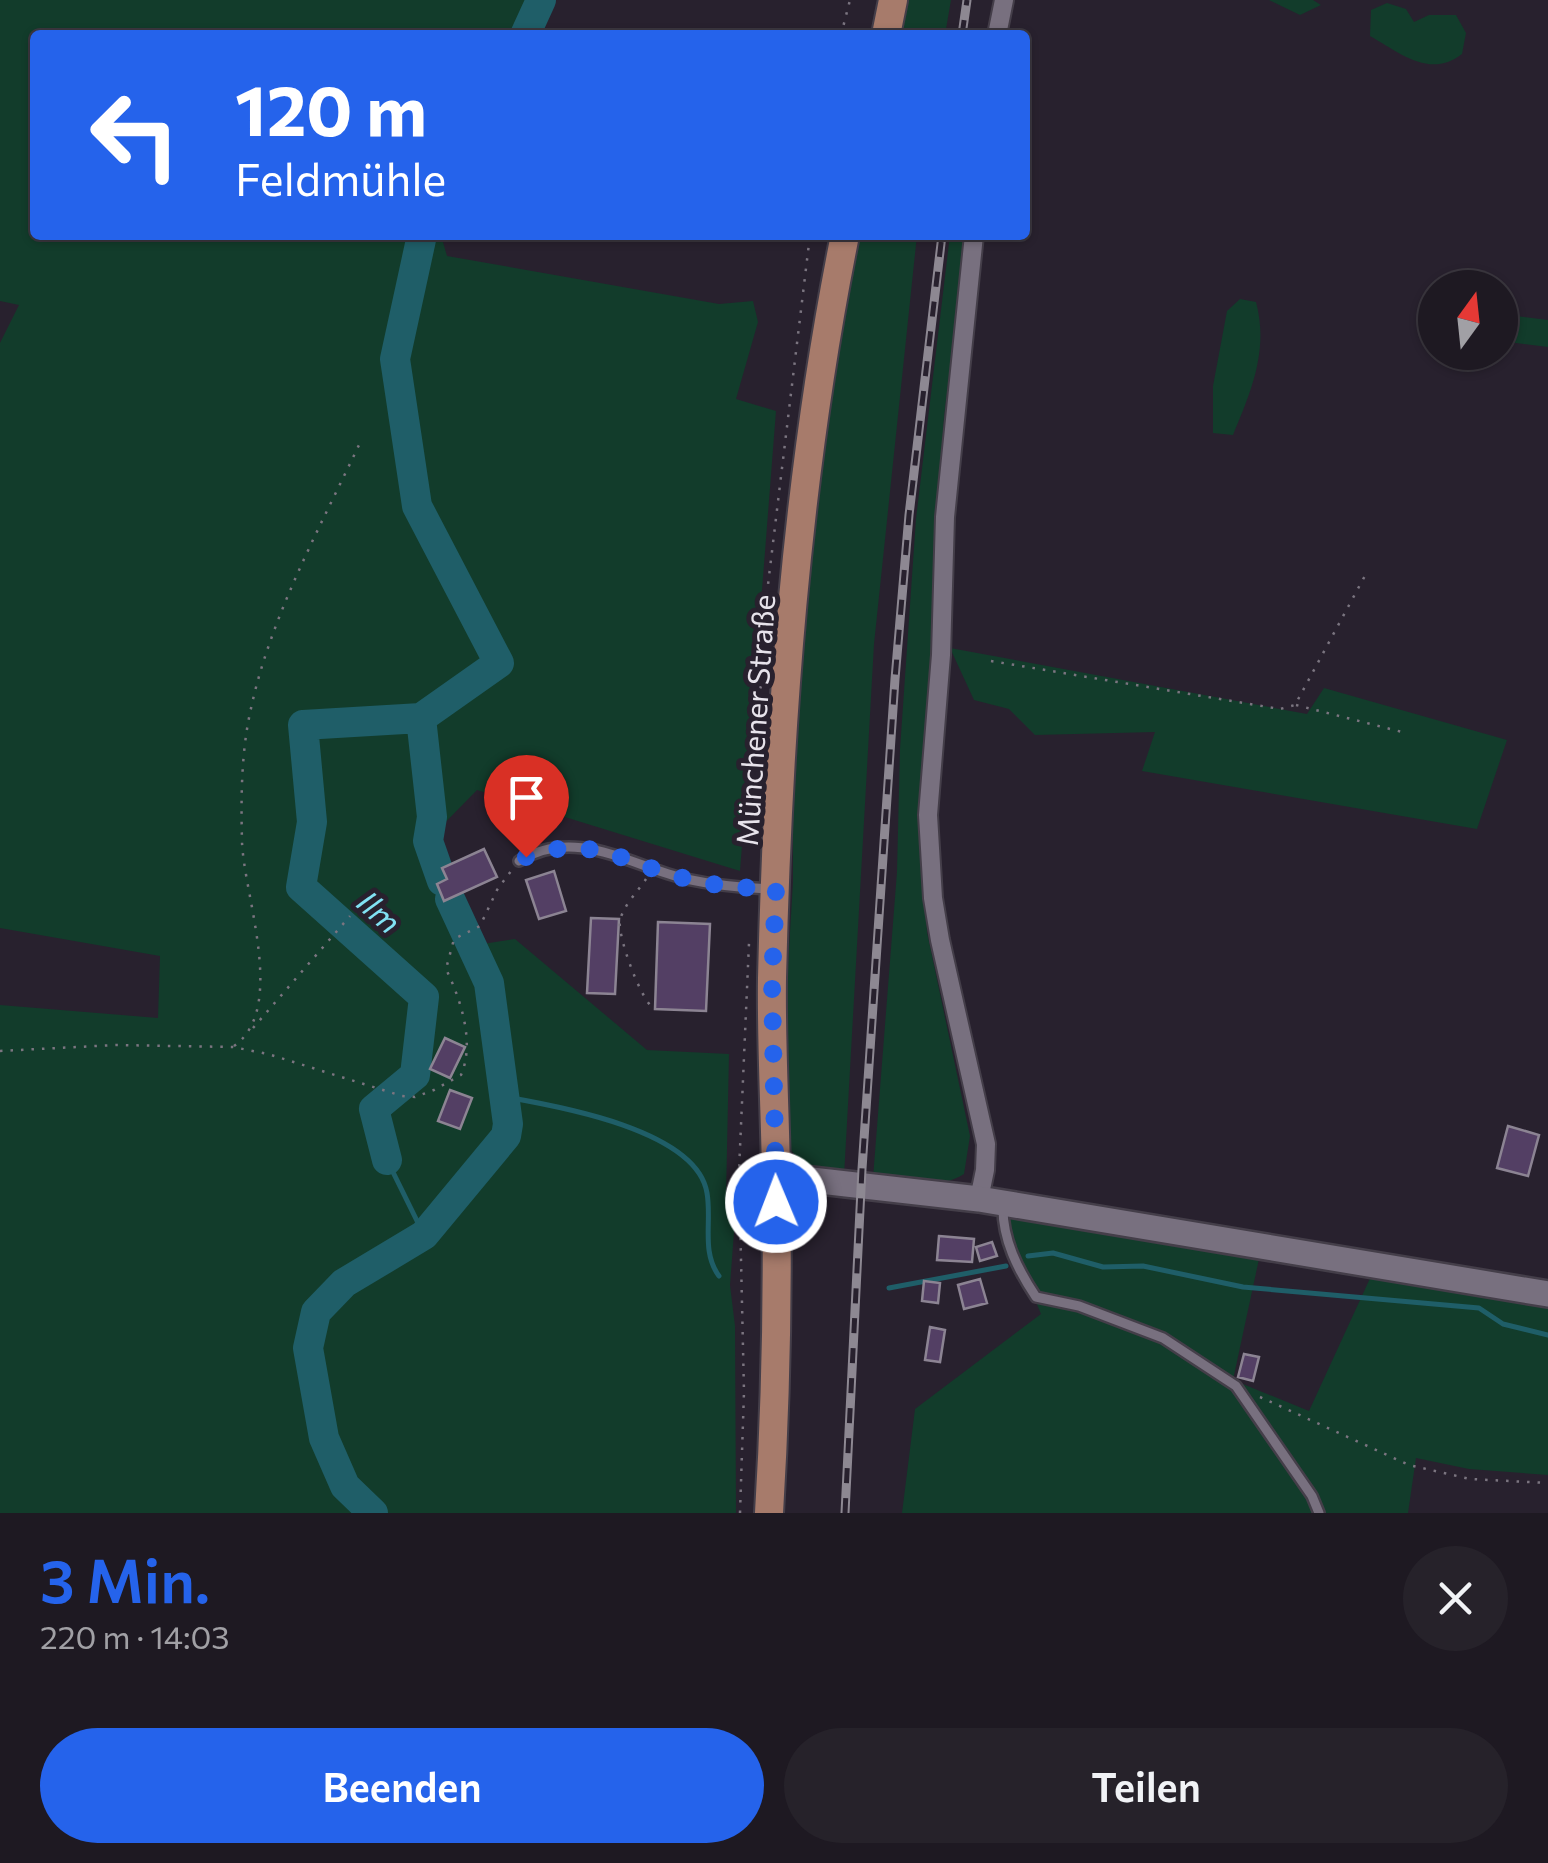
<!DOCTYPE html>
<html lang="de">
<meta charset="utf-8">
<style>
body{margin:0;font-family:Commissioner,sans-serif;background:#26222a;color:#f1f3f6;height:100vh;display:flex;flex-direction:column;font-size:38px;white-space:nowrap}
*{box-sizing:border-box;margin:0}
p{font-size:32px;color:#a1a0a5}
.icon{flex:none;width:55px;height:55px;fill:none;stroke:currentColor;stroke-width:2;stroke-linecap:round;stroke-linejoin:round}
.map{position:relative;height:1513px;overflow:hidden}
.details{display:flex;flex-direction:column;background:#1e1922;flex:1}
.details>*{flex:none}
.guide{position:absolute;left:30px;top:30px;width:1000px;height:210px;border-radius:10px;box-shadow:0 2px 8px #0004,0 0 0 2px #3c3840;background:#2563eb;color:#fff;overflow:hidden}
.needle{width:65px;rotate:15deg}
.fabs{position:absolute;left:1418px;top:270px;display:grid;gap:20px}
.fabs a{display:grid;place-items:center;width:100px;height:100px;border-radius:50%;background:#1e1922;box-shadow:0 2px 8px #0004,0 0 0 2px #3c3840;font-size:50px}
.pin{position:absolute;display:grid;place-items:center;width:85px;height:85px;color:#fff;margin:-102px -42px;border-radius:50% 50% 50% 0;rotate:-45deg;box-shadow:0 0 10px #0007}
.pin .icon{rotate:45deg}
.me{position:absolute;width:110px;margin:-55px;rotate:359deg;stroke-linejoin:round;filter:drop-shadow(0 0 8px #0008)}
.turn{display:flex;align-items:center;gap:35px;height:210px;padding:0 40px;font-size:45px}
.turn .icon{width:130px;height:130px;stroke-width:2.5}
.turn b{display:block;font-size:70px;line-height:85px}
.round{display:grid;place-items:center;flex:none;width:105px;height:105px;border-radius:52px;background:#26222a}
.summary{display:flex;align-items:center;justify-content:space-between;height:170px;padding:0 40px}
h1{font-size:60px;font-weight:600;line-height:75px;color:#2563eb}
.cta{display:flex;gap:20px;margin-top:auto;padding:20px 40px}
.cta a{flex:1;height:115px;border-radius:60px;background:#2563eb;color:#fff;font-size:40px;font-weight:600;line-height:115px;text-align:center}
.cta a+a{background:#26222a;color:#f1f3f6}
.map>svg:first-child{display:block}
.green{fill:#123c2b}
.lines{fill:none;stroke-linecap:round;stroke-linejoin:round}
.stream{stroke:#1f5e68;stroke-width:5}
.river{stroke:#1f5e68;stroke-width:30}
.building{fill:#533f64;stroke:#8c8493;stroke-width:2.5}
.lane-casing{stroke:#443e49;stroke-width:14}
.street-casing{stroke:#443e49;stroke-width:22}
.secondary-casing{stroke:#443e49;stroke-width:30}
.primary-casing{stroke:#443e49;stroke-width:32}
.path{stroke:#7b7580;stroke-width:2.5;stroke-dasharray:2.5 8;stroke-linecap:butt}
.lane{stroke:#78707f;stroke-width:9}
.street{stroke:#78707f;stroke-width:18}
.secondary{stroke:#78707f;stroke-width:25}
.primary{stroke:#a77b6b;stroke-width:28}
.rail-casing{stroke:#8d8892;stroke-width:9}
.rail{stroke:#28212e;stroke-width:5;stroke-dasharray:15;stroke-linecap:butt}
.route{stroke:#2563eb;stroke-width:18;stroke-dasharray:0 32.4}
.labels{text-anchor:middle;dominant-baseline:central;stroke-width:10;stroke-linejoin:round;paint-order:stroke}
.street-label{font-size:30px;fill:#e7e3eb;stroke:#28212e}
.water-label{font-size:32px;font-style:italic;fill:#81e2f3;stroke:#28212e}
</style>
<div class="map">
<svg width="1548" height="1513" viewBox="0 0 1548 1513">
<rect width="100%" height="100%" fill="#28212e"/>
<path class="green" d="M 0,0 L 555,0 L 536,35 L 35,35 L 35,235 L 441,235 L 447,256 L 719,304 L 753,301 L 758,322 L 736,399 L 776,411 L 740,871 L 477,790 L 431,837 L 476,945 L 515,939 L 647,1050 L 729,1054 L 726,1196 L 735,1219 L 730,1285 L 735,1326 L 736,1513 L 0,1513 L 0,1005 L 158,1018 L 160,956 L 0,928 L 0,343 L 19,305 L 0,301 Z
M 903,0 L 951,0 L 945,35 L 896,35 Z
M 1269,0 L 1313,0 L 1321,5 L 1300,15 Z
M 1387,3 L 1406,9 L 1414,22 L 1429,15 L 1456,15 L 1466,33 L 1462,54 C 1430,79 1400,53 1370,36 L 1371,10 Z
M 858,235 L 917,235 L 874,644 L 844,1176 C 820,1169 798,1166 786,1142 L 785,1016 L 793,882 L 793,730 L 824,413 Z
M 950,235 L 966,235 L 944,417 L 936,531 L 932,650 L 920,805 L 927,932 L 970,1136 L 964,1174 C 938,1191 902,1181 873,1178 L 897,872 L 900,749 L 916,519 Z
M 1240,299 L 1256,302 C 1269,350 1251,392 1233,435 L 1213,433 L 1213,386 L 1227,311 Z
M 1500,314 L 1548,320 L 1548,347 L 1500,341 Z
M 950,648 L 1307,714 L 1324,688 L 1507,740 L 1477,829 L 1142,771 L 1155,732 L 1035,735 L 1009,709 L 974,700 Z
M 1011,1215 L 1259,1259 L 1233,1380 L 1309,1411 L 1372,1274 L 1548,1304 L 1548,1475 L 1469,1469 L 1416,1458 L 1408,1513 L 902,1513 L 915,1409 L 1041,1314 L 1008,1235 Z"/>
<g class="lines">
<path class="stream" d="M 506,1097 C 558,1106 697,1130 707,1193 C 712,1221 701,1252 719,1276
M 387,1160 L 424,1235
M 1028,1256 L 1053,1253 L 1103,1267 L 1143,1266 L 1243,1287 L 1479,1308 L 1503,1324 L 1548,1335
M 889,1288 L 1006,1266"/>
<path class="river" d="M 525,35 L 541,0
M 421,718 L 432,817 L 428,841 L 442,881
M 387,1160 L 374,1109 L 415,1075 L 424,997 L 301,887 L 312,822 L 303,725 L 421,718 L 499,663 L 417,506 L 395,359 L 422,235
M 373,1513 L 345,1486 L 324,1438 L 308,1348 L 316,1312 L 344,1283 L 424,1235 L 506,1136 L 508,1124 L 489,983 L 450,899"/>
</g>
<path class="building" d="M 484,849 L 497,877 L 444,901 L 437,884 L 447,879 L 442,868 Z
M 554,871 L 566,911 L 539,919 L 526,880 Z
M 591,918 L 619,919 L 615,994 L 587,993 Z
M 658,922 L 710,924 L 706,1011 L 655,1009 Z
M 445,1038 L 465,1047 L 450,1078 L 430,1069 Z
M 450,1090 L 472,1098 L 460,1129 L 438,1121 Z
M 1508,1126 L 1539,1135 L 1528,1176 L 1497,1168 Z
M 939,1236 L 974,1239 L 972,1262 L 937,1260 Z
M 992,1242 L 997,1256 L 980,1261 L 976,1247 Z
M 980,1279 L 987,1303 L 964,1309 L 958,1285 Z
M 924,1281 L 940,1283 L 938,1303 L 922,1301 Z
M 930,1327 L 945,1330 L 940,1362 L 925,1360 Z
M 1244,1354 L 1259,1357 L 1253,1381 L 1238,1377 Z"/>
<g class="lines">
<g class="lane-casing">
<path id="lane" d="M 519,861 C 576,826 631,866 686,879 C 714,885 744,888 773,889
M 1003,1205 C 1002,1239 1018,1270 1036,1297 L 1079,1306 L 1163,1338 L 1236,1386 L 1312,1496 L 1319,1513"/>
</g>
<g class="street-casing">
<path id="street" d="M 997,35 L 1004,0
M 974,235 L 945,517 L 941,655 L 928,815 L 933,898 L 940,940 L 986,1144 L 985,1170 L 979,1199"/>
</g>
<g class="secondary-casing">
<path id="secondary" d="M 776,1176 L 979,1199 L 1548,1294"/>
</g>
<g class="primary-casing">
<path id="primary" d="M 886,35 L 893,0
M 769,1513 C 776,1400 778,1287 776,1174 C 775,1108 771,1043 772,978 C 778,730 796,478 845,235"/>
</g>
<path class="path" d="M 841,35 L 850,0
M 991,661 L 1280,709 L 1295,705 L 1367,572
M 1296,705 L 1406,733
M 758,741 L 764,618 L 810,235
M 646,879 C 638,891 624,905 620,920 C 617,935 640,998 653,1008
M 253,1028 L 350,916
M 234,1046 C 287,1009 244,896 242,842 C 241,800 241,755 250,713 C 269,620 318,531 359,445
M 0,1051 L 116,1045 L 233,1047 L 268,1054 L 402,1096 L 415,1097 L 434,1090 L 461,1075 C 475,1043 461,1000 446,969 L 454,939 L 480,926 L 497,890 L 511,871
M 802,1227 L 812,1202
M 1260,1397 L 1409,1465 L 1470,1479 L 1548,1483
M 740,1513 L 744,1392 L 739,1171 L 749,943"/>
<use href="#lane" class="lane"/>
<use href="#street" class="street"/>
<use href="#secondary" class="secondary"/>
<use href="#primary" class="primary"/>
<g class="rail-casing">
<path id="rail" d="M 962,35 L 967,0
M 845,1513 L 862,1169 L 895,679 L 909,515 L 942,235"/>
</g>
<use href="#rail" class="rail"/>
</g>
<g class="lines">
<path class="route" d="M 526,857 C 591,833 624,863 683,878 C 713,886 745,888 776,889 L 772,981 L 776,1202"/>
</g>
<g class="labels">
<g class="street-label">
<text transform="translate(754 720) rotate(-86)">Münchener Straße</text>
</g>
<g class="water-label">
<text transform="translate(380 911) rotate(42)">Ilm</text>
</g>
</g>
</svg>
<div class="fabs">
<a><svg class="needle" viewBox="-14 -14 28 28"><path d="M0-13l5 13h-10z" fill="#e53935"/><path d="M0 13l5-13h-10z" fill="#a1a0a5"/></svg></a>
</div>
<div class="pin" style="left:526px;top:857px;background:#d93025"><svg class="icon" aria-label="arrive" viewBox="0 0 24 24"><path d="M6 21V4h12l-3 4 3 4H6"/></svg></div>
<svg class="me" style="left:776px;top:1202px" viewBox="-20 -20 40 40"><circle r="17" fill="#2563eb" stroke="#fff" stroke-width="3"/><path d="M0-11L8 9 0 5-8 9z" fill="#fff"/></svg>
<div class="guide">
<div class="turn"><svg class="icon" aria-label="left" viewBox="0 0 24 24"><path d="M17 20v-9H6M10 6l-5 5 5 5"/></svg><div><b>120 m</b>Feldmühle</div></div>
</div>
</div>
<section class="details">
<div class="summary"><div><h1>3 Min.</h1><p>220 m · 14:03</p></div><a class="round"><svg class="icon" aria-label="close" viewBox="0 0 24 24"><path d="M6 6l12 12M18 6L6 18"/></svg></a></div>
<div class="cta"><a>Beenden</a><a>Teilen</a></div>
</section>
